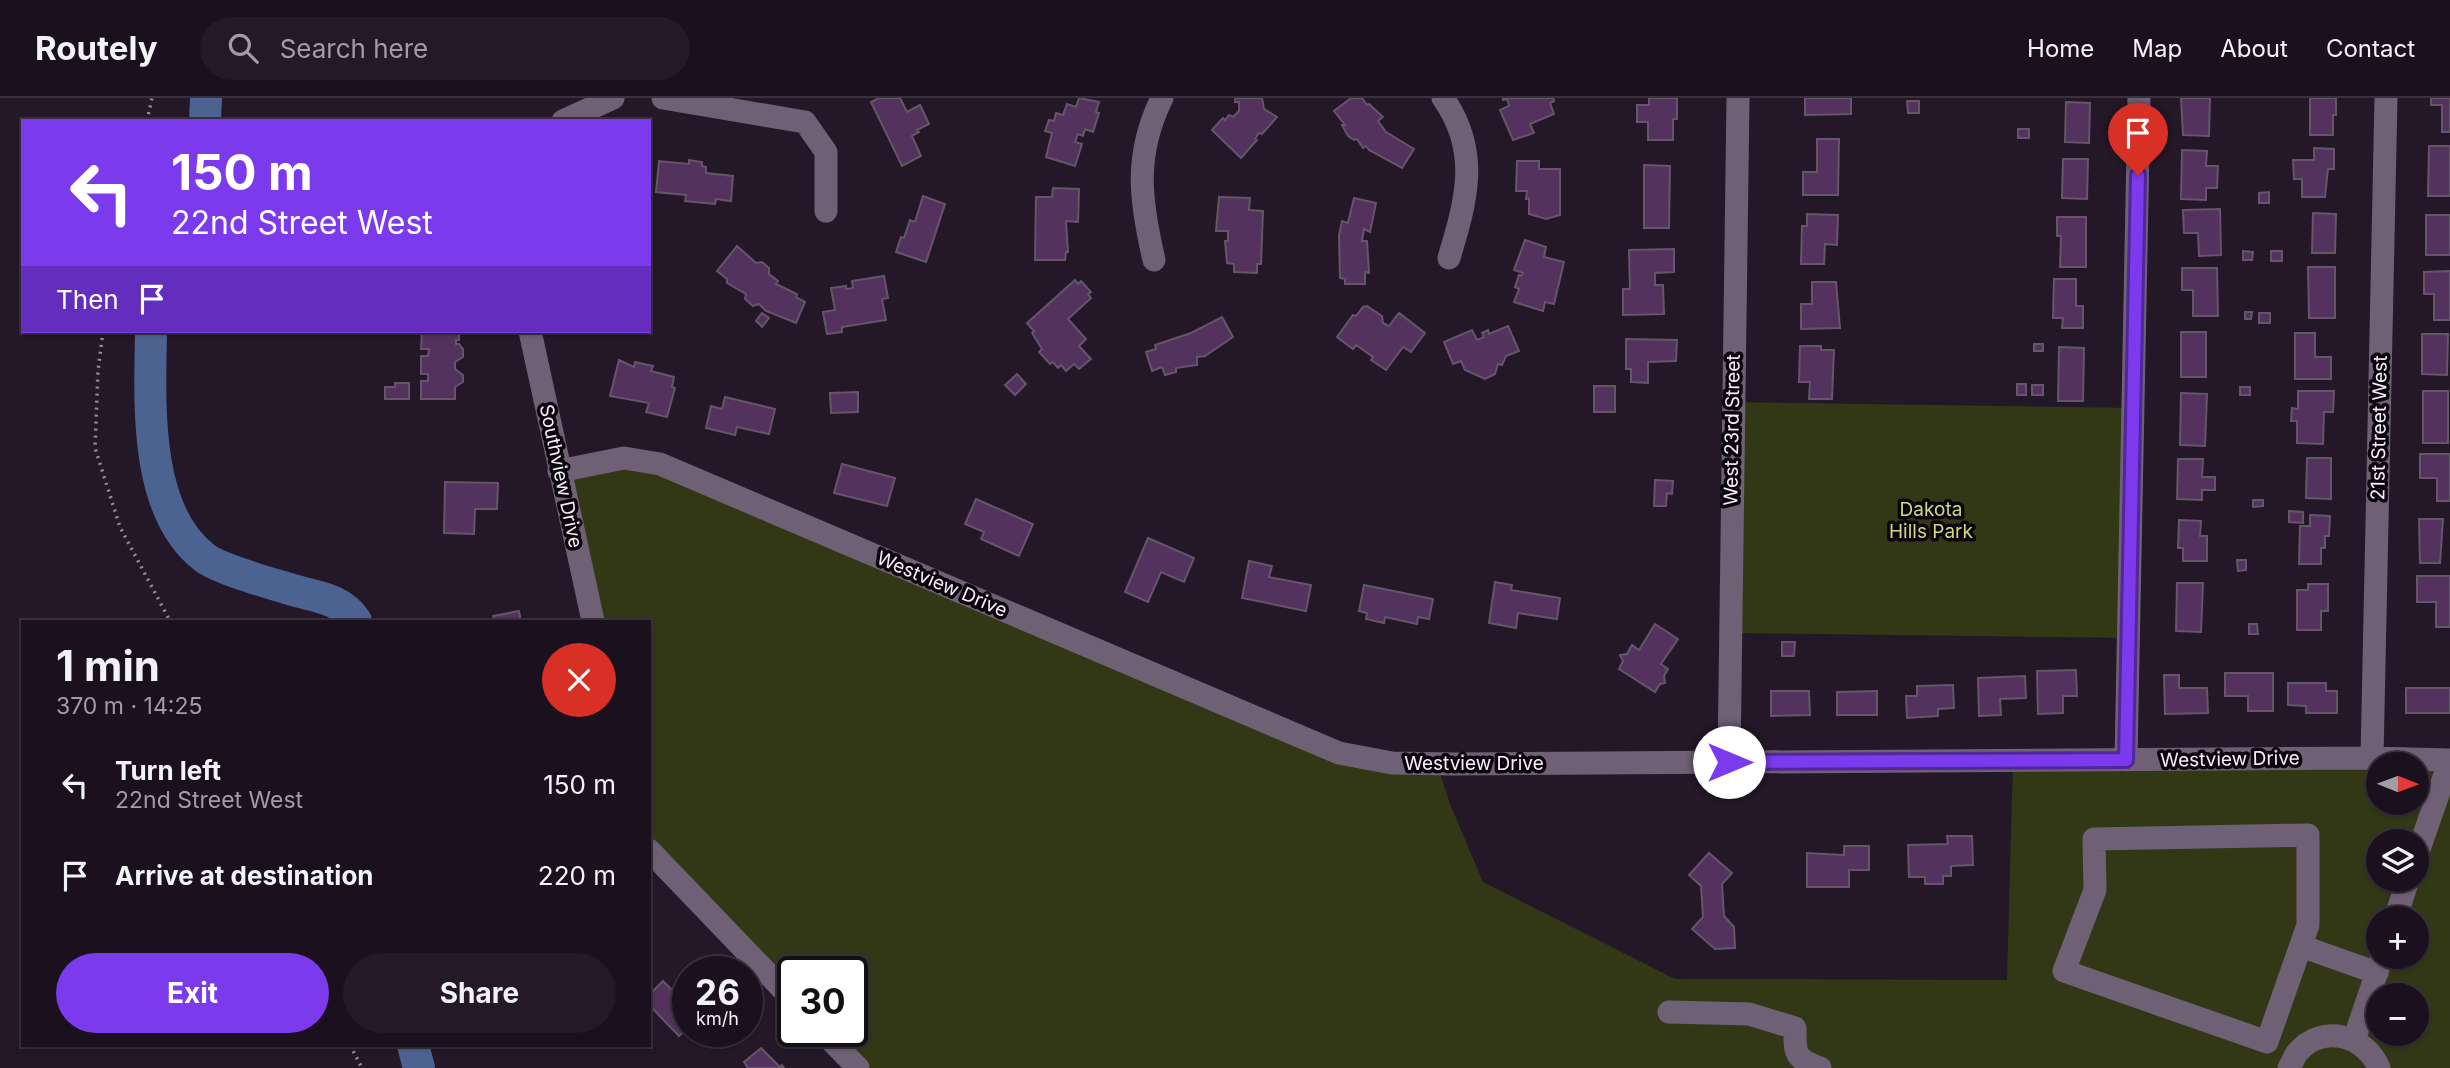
<!DOCTYPE html>
<meta charset="utf-8">
<style>
body{margin:0;font-family:Inter,sans-serif;background:#241a27;color:#f1f3f6;height:100vh;display:flex;flex-direction:column;font-size:26px;white-space:nowrap}
*{box-sizing:border-box;margin:0}
p{font-size:23px;color:#a09da4}
.icon{flex:none;width:38px;height:38px;fill:none;stroke:currentColor;stroke-width:2;stroke-linecap:round;stroke-linejoin:round}
.map{position:relative;flex:1;overflow:hidden}
.sheet{position:absolute;left:21px;top:522px;width:630px;height:427px;display:flex;flex-direction:column;background:#1b111e;border-radius:0px;box-shadow:0 2px 5px #0004,0 0 0 2px #39313c}
.sheet>*{flex:none}
.guide{position:absolute;left:21px;top:21px;width:630px;height:214px;border-radius:0px;box-shadow:0 2px 5px #0004,0 0 0 2px #39313c;background:#7c3aed;color:#fff;overflow:hidden}
.needle{width:46px;rotate:91deg}
.tools{position:absolute;left:2366px;top:654px;display:grid;gap:14px}
.tools a{display:grid;place-items:center;width:63px;height:63px;border-radius:50%;background:#1b111e;box-shadow:0 2px 5px #0004,0 0 0 2px #39313c;font-size:35px}
.speed{position:absolute;left:672px;top:858px;display:flex;gap:14px;font-size:35px;font-weight:700;text-align:center}
.speed>*{display:grid;place-content:center;width:91px;height:91px;border-radius:50%;background:#1b111e;box-shadow:0 2px 5px #0004,0 0 0 2px #39313c;line-height:1}
.speed small{font-size:18px;font-weight:400}
.speed .limit{border:4px solid #111;border-radius:10px;background:#fff;color:#111}
.pin{position:absolute;display:grid;place-items:center;width:60px;height:60px;color:#fff;margin:-72px -30px;border-radius:50% 50% 50% 0;rotate:-45deg;box-shadow:0 0 7px #0007}
.pin .icon{rotate:45deg}
.me{position:absolute;width:77px;margin:-38px;rotate:90deg;stroke-linejoin:round;filter:drop-shadow(0 0 5px #0008)}
.turn{display:flex;align-items:center;gap:24px;height:147px;padding:0 35px;font-size:32px}
.turn .icon{width:91px;height:91px;stroke-width:2.5}
.turn b{display:block;font-size:49px;line-height:60px}
.then{display:flex;align-items:center;height:66px;padding:0 35px;background:#0003;gap:14px;font-size:26px}
.round{display:grid;place-items:center;flex:none;width:74px;height:74px;border-radius:37px;background:#241a27}
.head{display:flex;align-items:center;justify-content:space-between;height:119px;padding:0 35px}
h1{font-size:42px;font-weight:700;line-height:52px}
.button{display:flex;gap:14px;margin-top:auto;padding:14px 35px}
.button a{flex:1;height:80px;border-radius:42px;background:#7c3aed;color:#fff;font-size:28px;font-weight:700;line-height:80px;text-align:center}
.button a+a{background:#241a27;color:#f1f3f6}
ul{padding:0;list-style:none}
li{display:flex;align-items:center;gap:21px;height:91px;padding:0 35px}
li div{flex:1}
li b{display:block;font-size:26px}
li em{font-style:normal}
header{display:flex;align-items:center;gap:42px;box-sizing:border-box;height:98px;padding:0 35px;background:#1b111e;border-bottom:2px solid #39313c}
header strong{font-size:33px}
nav{display:flex;gap:38px;margin-inline-start:auto;font-size:24px}
.search{width:490px;height:63px;background:#241a27;display:flex;align-items:center;gap:18px;box-sizing:border-box;padding:0 24px;border-radius:38px;color:#a09da4;font-size:26px}
.map>svg:first-child{display:block}
.green{fill:#323816;fill-rule:evenodd}
.lines{fill:none;stroke-linecap:round;stroke-linejoin:round}
.river{stroke:#4c6291;stroke-width:32}
.building{fill:#53335d;stroke:#655569;stroke-width:2}
.path{stroke:#978c9b;stroke-width:3.5;stroke-dasharray:2 5;stroke-linecap:butt}
.minor{stroke:#706075;stroke-width:23}
.route-casing{stroke:#51269a;stroke-width:18}
.route{stroke:#7c3aed;stroke-width:12}
.labels{text-anchor:middle;dominant-baseline:central;stroke-width:7;stroke-linejoin:round;paint-order:stroke}
.street-label{font-size:19px;fill:#f9effc;stroke:#0a050c}
.park-label{font-size:19px;fill:#cada85;stroke:#0a050c}
</style>
<header>
<strong>Routely</strong>
<div class="search"><svg class="icon" aria-label="search" viewBox="0 0 24 24"><circle cx="10" cy="10" r="6"/><path d="M15 15l6 6"/></svg>Search here</div>
<nav><a>Home</a><a>Map</a><a>About</a><a>Contact</a></nav>
</header>
<div class="map">
<svg width="2450" height="970" viewBox="0 0 2450 970">
<rect width="100%" height="100%" fill="#241728"/>
<path class="green" d="M 1733,304 L 2133,310 L 2130,540 L 1730,535 Z
M 624,360 L 1339,655 L 1437,666 L 1450,706 L 1483,784 L 1675,881 L 2007,882 L 2013,663 L 2450,662 L 2450,970 L 858,970 L 822,933 L 852,933 L 852,873 L 793,873 L 793,902 L 649,752 L 649,523 L 593,523 L 559,373 ZM 2378,667 L 2417,667 L 2417,705 L 2378,705 ZM 2378,744 L 2417,744 L 2417,782 L 2378,782 ZM 2378,821 L 2417,821 L 2417,859 L 2378,859 ZM 2378,898 L 2417,898 L 2417,936 L 2378,936 Z"/>
<g class="lines">
<path class="river" d="M 205,23 L 206,0
M 151,233 C 150,303 143,413 205,460 C 220,471 266,484 286,490 C 313,499 339,498 356,523
M 413,947 L 419,970"/>
</g>
<path class="building" d="M 879,0 L 900,0 L 907,14 L 920,7 L 929,26 L 917,32 L 919,34 L 912,38 L 921,58 L 902,68 L 871,4 Z
M 1079,0 L 1099,4 L 1096,14 L 1099,15 L 1093,34 L 1085,31 L 1083,38 L 1078,36 L 1075,44 L 1082,46 L 1075,68 L 1046,59 L 1052,35 L 1045,33 L 1049,22 L 1054,23 L 1056,15 L 1063,17 L 1067,6 L 1076,9 Z
M 1235,0 L 1262,0 L 1264,11 L 1277,19 L 1262,36 L 1259,35 L 1255,41 L 1257,42 L 1241,60 L 1212,32 L 1223,20 L 1225,22 L 1229,17 L 1233,19 L 1239,13 L 1239,4 L 1235,4 Z
M 1351,0 L 1362,0 L 1367,7 L 1369,6 L 1383,19 L 1378,23 L 1386,34 L 1414,51 L 1402,70 L 1369,52 L 1366,48 L 1363,50 L 1357,41 L 1354,42 L 1348,38 L 1342,27 L 1345,27 L 1334,13 Z
M 1503,0 L 1553,0 L 1554,3 L 1550,5 L 1554,16 L 1530,26 L 1534,35 L 1513,42 L 1500,12 L 1509,8 L 1507,1 L 1503,2 Z
M 1649,0 L 1677,0 L 1677,21 L 1673,21 L 1673,42 L 1648,42 L 1648,24 L 1637,24 L 1637,7 L 1649,7 Z
M 1805,0 L 1851,0 L 1851,16 L 1805,17 Z
M 2181,0 L 2210,0 L 2209,38 L 2183,37 Z
M 2310,0 L 2336,0 L 2336,17 L 2333,17 L 2333,37 L 2310,37 Z
M 2431,0 L 2450,0 L 2450,34 L 2442,34 L 2442,7 L 2431,7 Z
M 1907,3 L 1919,3 L 1919,15 L 1908,15 Z
M 2066,4 L 2090,5 L 2089,45 L 2065,44 Z
M 2018,31 L 2029,31 L 2029,40 L 2018,40 Z
M 1817,41 L 1839,41 L 1838,97 L 1803,97 L 1803,74 L 1817,74 Z
M 2429,48 L 2450,48 L 2450,98 L 2428,98 Z
M 2314,50 L 2334,51 L 2334,71 L 2328,71 L 2325,99 L 2302,99 L 2302,81 L 2294,81 L 2293,62 L 2314,62 Z
M 2182,52 L 2207,53 L 2206,68 L 2218,68 L 2217,90 L 2206,90 L 2206,102 L 2181,101 Z
M 2063,61 L 2088,61 L 2087,101 L 2062,100 Z
M 689,62 L 702,64 L 702,68 L 706,69 L 706,75 L 733,78 L 731,103 L 716,101 L 715,106 L 685,103 L 686,97 L 656,94 L 659,63 L 689,66 Z
M 1517,63 L 1539,63 L 1539,71 L 1560,71 L 1560,117 L 1546,121 L 1529,116 L 1529,100 L 1526,101 L 1527,93 L 1516,93 Z
M 1644,67 L 1670,68 L 1669,130 L 1644,130 Z
M 1053,90 L 1079,91 L 1078,124 L 1066,123 L 1068,154 L 1066,154 L 1065,162 L 1035,162 L 1036,99 L 1052,99 Z
M 2269,94 L 2269,105 L 2259,105 L 2259,95 Z
M 923,98 L 945,106 L 926,164 L 896,154 L 901,139 L 904,140 L 910,122 L 915,124 Z
M 1219,99 L 1250,100 L 1249,112 L 1263,113 L 1261,166 L 1257,166 L 1257,175 L 1234,174 L 1234,166 L 1227,165 L 1225,143 L 1228,143 L 1228,133 L 1216,133 Z
M 1354,100 L 1376,105 L 1370,134 L 1364,131 L 1362,143 L 1367,143 L 1369,175 L 1365,174 L 1365,186 L 1345,186 L 1345,181 L 1340,180 L 1339,137 L 1342,123 L 1348,125 Z
M 2220,111 L 2221,157 L 2199,158 L 2198,135 L 2184,135 L 2183,112 Z
M 2313,115 L 2336,116 L 2335,155 L 2312,155 Z
M 1807,116 L 1838,117 L 1837,147 L 1825,146 L 1824,166 L 1801,166 L 1802,128 L 1807,128 Z
M 2426,117 L 2450,117 L 2450,157 L 2426,157 Z
M 2057,119 L 2086,119 L 2086,169 L 2060,169 L 2061,138 L 2057,138 Z
M 1525,142 L 1546,149 L 1544,159 L 1564,164 L 1554,206 L 1545,204 L 1543,213 L 1514,204 L 1519,191 L 1515,189 L 1519,177 L 1521,178 L 1523,175 L 1514,172 Z
M 737,148 L 756,165 L 762,164 L 769,170 L 769,176 L 778,183 L 776,186 L 797,196 L 796,199 L 805,204 L 796,225 L 766,213 L 759,206 L 753,208 L 745,201 L 746,196 L 727,185 L 727,181 L 717,173 Z
M 1674,151 L 1674,174 L 1655,175 L 1655,187 L 1663,187 L 1664,216 L 1623,217 L 1623,191 L 1630,191 L 1629,152 Z
M 2243,153 L 2253,154 L 2252,162 L 2243,162 Z
M 2271,153 L 2282,153 L 2282,163 L 2271,163 Z
M 2308,169 L 2335,169 L 2335,220 L 2309,220 Z
M 2182,170 L 2217,170 L 2218,218 L 2193,218 L 2193,192 L 2182,192 Z
M 2450,173 L 2450,222 L 2434,222 L 2434,196 L 2424,196 L 2424,174 Z
M 884,178 L 888,200 L 882,201 L 886,222 L 842,229 L 842,234 L 827,236 L 823,214 L 835,212 L 831,190 L 846,188 L 846,191 L 853,190 L 852,183 Z
M 2054,181 L 2076,181 L 2076,208 L 2083,208 L 2083,230 L 2062,230 L 2063,220 L 2053,220 Z
M 1075,182 L 1078,186 L 1081,183 L 1091,194 L 1088,196 L 1091,200 L 1068,221 L 1086,241 L 1079,248 L 1091,261 L 1079,271 L 1074,266 L 1066,273 L 1061,267 L 1058,270 L 1053,264 L 1050,266 L 1039,254 L 1042,251 L 1032,235 L 1034,233 L 1027,225 Z
M 1812,184 L 1836,184 L 1840,230 L 1801,231 L 1801,206 L 1812,206 Z
M 1367,208 L 1382,218 L 1383,225 L 1389,228 L 1399,215 L 1425,235 L 1411,254 L 1403,249 L 1386,272 L 1371,262 L 1373,259 L 1356,247 L 1353,251 L 1337,239 L 1353,217 L 1356,218 L 1363,209 Z
M 2245,214 L 2252,214 L 2251,221 L 2245,221 Z
M 762,215 L 769,220 L 762,229 L 756,223 Z
M 2259,215 L 2270,215 L 2270,225 L 2259,225 Z
M 1222,219 L 1233,239 L 1205,258 L 1197,259 L 1197,267 L 1176,270 L 1176,274 L 1165,277 L 1162,269 L 1152,273 L 1146,254 L 1156,251 L 1155,247 L 1191,235 Z
M 1508,228 L 1519,253 L 1506,258 L 1502,267 L 1498,266 L 1495,276 L 1485,281 L 1465,272 L 1461,263 L 1453,266 L 1444,244 L 1472,232 L 1477,242 L 1484,239 L 1482,235 L 1488,232 L 1489,236 Z
M 422,233 L 459,233 L 459,242 L 456,242 L 456,246 L 459,246 L 463,251 L 463,259 L 455,264 L 455,271 L 463,277 L 463,284 L 455,289 L 455,301 L 421,301 L 421,283 L 428,283 L 428,276 L 421,276 L 421,258 L 428,258 L 429,251 L 421,251 Z
M 2181,234 L 2206,234 L 2206,279 L 2181,279 Z
M 2295,235 L 2315,235 L 2315,259 L 2331,259 L 2331,281 L 2295,281 Z
M 2422,236 L 2448,236 L 2447,277 L 2422,276 Z
M 1626,241 L 1677,242 L 1676,263 L 1648,264 L 1648,285 L 1631,284 L 1631,271 L 1626,271 Z
M 2034,246 L 2043,246 L 2043,253 L 2034,253 Z
M 1800,248 L 1821,248 L 1821,252 L 1834,252 L 1832,301 L 1809,301 L 1810,284 L 1799,284 Z
M 2059,249 L 2084,250 L 2083,303 L 2058,303 Z
M 619,262 L 634,269 L 635,264 L 653,268 L 651,273 L 674,279 L 672,289 L 675,290 L 667,319 L 646,314 L 649,305 L 610,298 Z
M 1017,276 L 1026,286 L 1015,297 L 1005,287 Z
M 395,285 L 409,285 L 409,301 L 385,301 L 385,289 L 395,289 Z
M 2017,286 L 2026,286 L 2026,297 L 2017,297 Z
M 2032,287 L 2043,287 L 2043,297 L 2032,297 Z
M 1594,288 L 1615,288 L 1615,314 L 1594,314 Z
M 2240,289 L 2250,289 L 2250,297 L 2240,297 Z
M 2298,293 L 2334,293 L 2333,314 L 2324,314 L 2323,346 L 2297,345 L 2297,323 L 2291,323 L 2292,310 L 2298,311 Z
M 2423,293 L 2448,293 L 2448,345 L 2423,345 Z
M 858,294 L 858,314 L 831,315 L 830,295 Z
M 2181,295 L 2207,296 L 2205,348 L 2180,347 Z
M 725,299 L 775,311 L 769,336 L 737,329 L 735,337 L 706,330 L 711,308 L 722,311 Z
M 2420,356 L 2450,356 L 2450,403 L 2437,403 L 2437,380 L 2420,380 Z
M 2307,360 L 2331,360 L 2331,401 L 2306,400 Z
M 2178,361 L 2203,361 L 2202,379 L 2215,379 L 2215,392 L 2202,392 L 2202,402 L 2177,401 Z
M 842,366 L 895,380 L 887,408 L 834,395 Z
M 1655,382 L 1673,383 L 1672,396 L 1667,395 L 1666,408 L 1654,408 Z
M 445,384 L 498,385 L 497,411 L 475,411 L 474,436 L 444,435 Z
M 976,401 L 1033,426 L 1019,458 L 981,441 L 984,434 L 965,426 Z
M 2253,402 L 2263,402 L 2263,408 L 2253,409 Z
M 2289,413 L 2303,414 L 2303,425 L 2289,424 Z
M 2310,417 L 2330,418 L 2329,438 L 2325,438 L 2325,450 L 2321,450 L 2321,466 L 2299,466 L 2300,428 L 2310,428 Z
M 2419,421 L 2443,421 L 2440,465 L 2420,465 Z
M 2179,422 L 2201,423 L 2200,438 L 2207,438 L 2207,463 L 2183,463 L 2183,450 L 2178,450 Z
M 1148,440 L 1194,460 L 1184,484 L 1161,474 L 1148,504 L 1125,494 Z
M 2237,462 L 2246,462 L 2246,472 L 2238,473 Z
M 1249,463 L 1272,468 L 1269,479 L 1311,487 L 1306,513 L 1242,500 Z
M 2417,478 L 2450,478 L 2450,529 L 2436,529 L 2436,504 L 2417,504 Z
M 1495,484 L 1512,487 L 1511,492 L 1560,500 L 1557,521 L 1518,515 L 1516,530 L 1489,525 Z
M 2177,485 L 2203,485 L 2201,534 L 2176,533 Z
M 2308,486 L 2328,486 L 2328,513 L 2321,513 L 2321,532 L 2297,532 L 2297,492 L 2308,492 Z
M 1364,487 L 1433,501 L 1429,521 L 1418,519 L 1417,526 L 1385,519 L 1384,525 L 1366,521 L 1367,515 L 1359,513 Z
M 519,513 L 521,523 L 495,523 L 493,518 Z
M 1655,526 L 1678,541 L 1661,566 L 1668,571 L 1664,578 L 1665,585 L 1660,586 L 1655,594 L 1619,571 L 1623,563 L 1620,557 L 1627,556 L 1632,547 L 1639,552 Z
M 2249,526 L 2257,526 L 2258,536 L 2249,536 Z
M 1782,544 L 1795,544 L 1794,558 L 1782,558 Z
M 2076,572 L 2077,598 L 2063,598 L 2063,615 L 2038,616 L 2037,573 Z
M 2225,575 L 2273,575 L 2273,613 L 2248,613 L 2248,598 L 2225,598 Z
M 2164,577 L 2179,577 L 2179,590 L 2207,590 L 2208,615 L 2165,616 Z
M 2025,578 L 2026,600 L 2000,601 L 2001,617 L 1979,618 L 1978,580 Z
M 2288,585 L 2326,585 L 2326,593 L 2337,593 L 2337,615 L 2306,615 L 2306,608 L 2288,607 Z
M 1953,587 L 1954,610 L 1938,611 L 1938,618 L 1907,620 L 1906,598 L 1917,598 L 1917,588 Z
M 2406,590 L 2450,590 L 2450,615 L 2406,615 Z
M 1771,593 L 1809,593 L 1810,617 L 1771,618 Z
M 1877,593 L 1877,617 L 1837,617 L 1837,594 Z
M 1947,738 L 1972,738 L 1973,767 L 1951,768 L 1951,778 L 1943,778 L 1943,786 L 1925,786 L 1925,779 L 1909,779 L 1908,747 L 1948,746 Z
M 1844,748 L 1869,748 L 1869,772 L 1849,772 L 1849,789 L 1807,789 L 1807,755 L 1844,757 Z
M 1709,755 L 1732,775 L 1722,786 L 1724,818 L 1734,829 L 1735,850 L 1715,851 L 1692,831 L 1703,819 L 1701,788 L 1689,777 Z
M 663,883 L 682,902 L 688,896 L 688,929 L 679,938 L 649,907 L 649,897 Z
M 761,950 L 780,969 L 782,967 L 784,970 L 748,970 L 744,964 Z"/>
<g class="lines">
<path class="path" d="M 147,23 L 152,0
M 103,233 L 98,273 L 95,350 L 120,429 L 170,523
M 350,947 L 362,970"/>
<path class="minor" d="M 663,0 L 805,24 L 826,54 L 826,113
M 1443,0 C 1481,54 1466,103 1449,160
M 563,23 L 613,0
M 1154,162 C 1140,102 1134,57 1162,0
M 530,233 L 593,523
M 559,373 L 624,360 L 660,366 L 1339,655 L 1392,665 L 1454,666 L 2372,660 L 2450,662
M 2372,660 L 2386,0
M 2126,662 L 2139,0
M 1729,664 L 1738,0
M 2308,737 L 2308,827 L 2267,944 L 2064,873 L 2095,792 L 2094,741 Z
M 649,752 L 793,902
M 2417,757 L 2450,662
M 2395,821 L 2408,782
M 2301,848 L 2377,875
M 1669,914 L 1749,916 L 1795,930 C 1795,956 1794,960 1820,970
M 822,933 L 858,970
M 2354,942 L 2382,859
M 2289,970 C 2292,965 2294,959 2297,955 C 2321,925 2366,937 2379,970"/>
</g>
<g class="lines">
<g class="route-casing">
<path id="route" d="M 1729,664 L 2126,662 L 2138,77"/>
</g>
<use href="#route" class="route"/>
</g>
<g class="labels">
<g class="street-label">
<text transform="translate(2379 330) rotate(-89)">21st Street West</text>
<text transform="translate(1732 332) rotate(-89)">West 23rd Street</text>
<text transform="translate(561 378) rotate(78)">Southview Drive</text>
<text transform="translate(942 486) rotate(23)">Westview Drive</text>
<text transform="translate(2230 661) rotate(-1)">Westview Drive</text>
<text x="1474" y="665">Westview Drive</text>
</g>
<g class="park-label">
<text x="1931" y="411">Dakota<tspan x="1931" dy="22">Hills Park</tspan></text>
</g>
</g>
</svg>
<div class="tools">
<a><svg class="needle" viewBox="-14 -14 28 28"><path d="M0-13l5 13h-10z" fill="#e53935"/><path d="M0 13l5-13h-10z" fill="#a09da4"/></svg></a>
<a><svg class="icon" aria-label="layers" viewBox="0 0 24 24"><path d="M12 4l9 5-9 5-9-5zM3 14l9 5 9-5"/></svg></a>
<a>+</a>
<a>−</a>
</div>
<div class="speed"><div>26<small>km/h</small></div><div class="limit">30</div></div>
<div class="pin" style="left:2138px;top:77px;background:#d93025"><svg class="icon" aria-label="arrive" viewBox="0 0 24 24"><path d="M6 21V4h12l-3 4 3 4H6"/></svg></div>
<svg class="me" style="left:1729px;top:664px" viewBox="-20 -20 40 40"><circle r="19" fill="#fff"/><path d="M0-13L10 11 0 6-10 11z" fill="#7c3aed"/></svg>
<div class="guide">
<div class="turn"><svg class="icon" aria-label="left" viewBox="0 0 24 24"><path d="M17 20v-9H6M10 6l-5 5 5 5"/></svg><div><b>150 m</b>22nd Street West</div></div>
<div class="then">Then<svg class="icon" aria-label="arrive" viewBox="0 0 24 24"><path d="M6 21V4h12l-3 4 3 4H6"/></svg></div>
</div>
<section class="sheet">
<div class="head"><div><h1>1 min</h1><p>370 m · 14:25</p></div><a class="round" style="background:#d93025;color:#fff"><svg class="icon" aria-label="close" viewBox="0 0 24 24"><path d="M6 6l12 12M18 6L6 18"/></svg></a></div>
<ul>
<li><svg class="icon" aria-label="left" viewBox="0 0 24 24"><path d="M17 20v-9H6M10 6l-5 5 5 5"/></svg><div><b>Turn left</b><p>22nd Street West</p></div><em>150 m</em></li>
<li><svg class="icon" aria-label="arrive" viewBox="0 0 24 24"><path d="M6 21V4h12l-3 4 3 4H6"/></svg><div><b>Arrive at destination</b></div><em>220 m</em></li>
</ul>
<div class="button"><a>Exit</a><a>Share</a></div>
</section>
</div>
